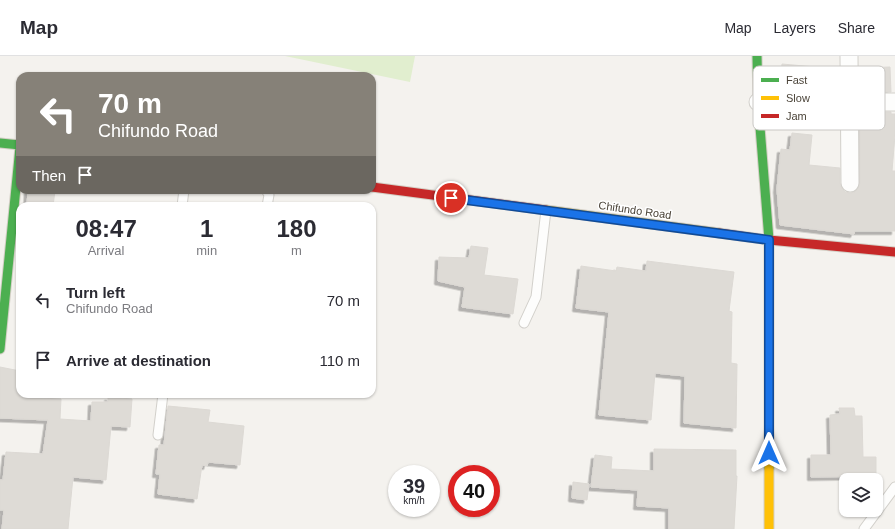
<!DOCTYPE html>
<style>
body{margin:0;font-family:Arial,sans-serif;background:#f2f2f3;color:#2b2b33;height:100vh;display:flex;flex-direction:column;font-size:15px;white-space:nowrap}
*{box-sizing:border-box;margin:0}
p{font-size:13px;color:#7c7c81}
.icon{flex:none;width:22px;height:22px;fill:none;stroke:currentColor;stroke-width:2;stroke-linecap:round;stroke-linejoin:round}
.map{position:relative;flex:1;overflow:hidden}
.side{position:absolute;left:16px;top:146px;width:360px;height:196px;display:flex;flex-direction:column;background:#fff;border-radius:12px;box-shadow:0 1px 3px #0004}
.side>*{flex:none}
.hud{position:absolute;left:16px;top:16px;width:360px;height:122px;border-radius:12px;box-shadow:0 1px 3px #0004;background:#868178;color:#fff;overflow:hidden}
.tools{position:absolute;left:839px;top:417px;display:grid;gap:8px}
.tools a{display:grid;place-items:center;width:44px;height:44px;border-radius:8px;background:#fff;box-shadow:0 1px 3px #0004;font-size:20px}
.speed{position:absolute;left:388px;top:409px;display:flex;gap:8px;font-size:20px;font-weight:700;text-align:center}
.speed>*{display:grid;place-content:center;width:52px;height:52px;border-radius:50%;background:#fff;box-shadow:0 1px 3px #0004;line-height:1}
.speed small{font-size:10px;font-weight:400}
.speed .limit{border:6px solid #d22;background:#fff;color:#111}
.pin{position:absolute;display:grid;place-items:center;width:34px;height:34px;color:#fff;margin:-17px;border:2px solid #fff;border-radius:50%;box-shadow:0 1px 4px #0007}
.me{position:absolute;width:44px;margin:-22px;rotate:0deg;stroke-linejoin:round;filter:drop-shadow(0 0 3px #0008)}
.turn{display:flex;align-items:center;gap:14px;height:84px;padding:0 16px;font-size:18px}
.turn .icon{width:52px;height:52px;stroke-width:2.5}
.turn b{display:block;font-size:28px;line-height:34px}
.then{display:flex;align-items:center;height:38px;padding:0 16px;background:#0003;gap:8px;font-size:15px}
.eta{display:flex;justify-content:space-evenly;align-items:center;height:68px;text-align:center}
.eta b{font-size:24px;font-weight:600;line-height:28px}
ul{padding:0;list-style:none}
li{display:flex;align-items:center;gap:12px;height:60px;padding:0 16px}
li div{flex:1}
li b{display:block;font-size:15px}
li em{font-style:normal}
header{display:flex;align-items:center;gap:24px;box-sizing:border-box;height:56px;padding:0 20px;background:#fff;border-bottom:1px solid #e1e1e2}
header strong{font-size:19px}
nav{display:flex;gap:22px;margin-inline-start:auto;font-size:14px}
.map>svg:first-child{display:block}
.green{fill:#e1eecf}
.building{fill:#dedbd6;stroke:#dcd9d4;filter:url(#shadow)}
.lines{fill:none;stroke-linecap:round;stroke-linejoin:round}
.lane-casing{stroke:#d2d0cb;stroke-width:11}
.street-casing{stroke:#d2d0cb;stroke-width:19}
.fast-casing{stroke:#d3cfc5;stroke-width:11}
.slow-casing{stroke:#d3cfc5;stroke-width:11}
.jam-casing{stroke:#d3cfc5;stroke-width:11}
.lane{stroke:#fdfdfc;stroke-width:9}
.street{stroke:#fdfdfc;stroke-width:17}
.fast{stroke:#4caf50;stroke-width:9}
.slow{stroke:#ffc107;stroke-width:9}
.jam{stroke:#c62828;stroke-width:9}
.route-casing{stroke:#114b97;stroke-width:10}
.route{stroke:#1a73e8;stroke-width:7}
.labels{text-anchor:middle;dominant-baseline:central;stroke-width:3;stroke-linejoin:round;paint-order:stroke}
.street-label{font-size:11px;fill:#4b4439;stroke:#fff}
.key{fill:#fff;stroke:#c9c7c4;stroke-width:1}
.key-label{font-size:11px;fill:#4b4439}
</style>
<header>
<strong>Map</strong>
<nav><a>Map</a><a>Layers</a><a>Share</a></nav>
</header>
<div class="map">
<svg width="895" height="473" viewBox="0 0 895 473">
<defs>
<filter id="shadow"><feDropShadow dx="-3.5" dy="3.5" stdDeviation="0" flood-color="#0004"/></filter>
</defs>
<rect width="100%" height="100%" fill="#f4f2ee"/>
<path class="green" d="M 285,0 L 415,0 L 410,26 Z"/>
<path class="building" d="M 782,8 L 839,13 L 839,36 L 819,36 L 779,32 Z
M 890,11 L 891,36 L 859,36 L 859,12 Z
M 860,56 L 891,56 L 891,58 L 895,58 L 895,79 L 892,115 L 895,115 L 895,175 L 855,175 L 854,178 L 780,169 L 777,133 L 781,93 L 790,94 L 792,77 L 812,79 L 809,109 L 840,112 L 840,127 L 842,132 L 845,136 L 850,137 L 855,136 L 858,132 L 860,127 Z
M 28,134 L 55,135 L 53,150 L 27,150 Z
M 471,190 L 488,192 L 484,219 L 518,223 L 513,258 L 462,251 L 465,231 L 438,225 L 439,201 L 469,202 Z
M 647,205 L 734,216 L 729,255 L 732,256 L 731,307 L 737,308 L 736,372 L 684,367 L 685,320 L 655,317 L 651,364 L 599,359 L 609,256 L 576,252 L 581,210 L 616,215 L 617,211 L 646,215 Z
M 0,311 L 20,315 L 20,341 L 61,343 L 60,363 L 91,365 L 92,346 L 108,346 L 108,341 L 132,343 L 130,371 L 111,370 L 106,424 L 73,421 L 68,473 L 2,473 L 4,454 L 0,454 L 0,424 L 3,424 L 6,396 L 43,398 L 48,364 L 0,362 Z
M 168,350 L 210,354 L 208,366 L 244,370 L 240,409 L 208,406 L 207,410 L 202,409 L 197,443 L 158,438 L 160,418 L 156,418 L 159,389 L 164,389 Z
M 839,352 L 854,352 L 855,360 L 862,360 L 863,401 L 876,401 L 876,420 L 811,421 L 811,399 L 831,399 L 830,359 L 840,358 Z
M 654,393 L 736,394 L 736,420 L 737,420 L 734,473 L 669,473 L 669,452 L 637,450 L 638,434 L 591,431 L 595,399 L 612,401 L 611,413 L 654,415 Z
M 573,426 L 589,428 L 587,444 L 572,442 Z"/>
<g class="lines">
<g class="lane-casing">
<path id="lane" d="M 266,134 L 269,139 L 267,150
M 182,150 L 184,134
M 524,267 L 536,241 L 546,154
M 158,379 L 163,338
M 864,473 L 895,431"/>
</g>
<g class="street-casing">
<path id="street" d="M 849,0 L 850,127
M 758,46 L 895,46"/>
</g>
<g class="fast-casing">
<path id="fast" d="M 757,0 L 758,46 L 769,184 L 769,412
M 0,87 L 20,89
M 0,293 L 20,91"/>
</g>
<g class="slow-casing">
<path id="slow" d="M 546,154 L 719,177
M 769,412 L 769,473"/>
</g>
<g class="jam-casing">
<path id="jam" d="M 372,131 L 546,154
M 719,177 L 769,184 L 895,196"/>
</g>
<use href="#lane" class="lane"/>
<use href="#street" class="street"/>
<use href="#fast" class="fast"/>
<use href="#slow" class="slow"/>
<use href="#jam" class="jam"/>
</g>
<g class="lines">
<g class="route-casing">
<path id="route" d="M 451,142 L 769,184 L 769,397"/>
</g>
<use href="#route" class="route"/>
</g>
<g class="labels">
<g class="street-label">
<text transform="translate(635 154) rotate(8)">Chifundo Road</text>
</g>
</g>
<rect x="753" y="10" width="132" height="64" rx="6" class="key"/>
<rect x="761" y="22" width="18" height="4" fill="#4caf50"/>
<rect x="761" y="40" width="18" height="4" fill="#ffc107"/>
<rect x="761" y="58" width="18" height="4" fill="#c62828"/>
<g class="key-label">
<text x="786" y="28">Fast</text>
<text x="786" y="46">Slow</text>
<text x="786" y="64">Jam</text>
</g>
</svg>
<div class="tools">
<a><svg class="icon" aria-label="layers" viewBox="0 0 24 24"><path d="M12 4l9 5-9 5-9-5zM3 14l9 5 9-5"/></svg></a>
</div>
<div class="speed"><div>39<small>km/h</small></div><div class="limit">40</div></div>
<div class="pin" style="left:451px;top:142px;background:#d93025"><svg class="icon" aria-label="arrive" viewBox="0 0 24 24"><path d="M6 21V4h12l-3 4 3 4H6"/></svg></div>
<svg class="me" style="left:769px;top:397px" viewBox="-20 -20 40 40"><path d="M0-17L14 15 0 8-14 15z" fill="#1a73e8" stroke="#fff" stroke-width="4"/></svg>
<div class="hud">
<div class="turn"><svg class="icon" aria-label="left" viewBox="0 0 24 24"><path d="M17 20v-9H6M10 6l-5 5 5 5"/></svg><div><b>70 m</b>Chifundo Road</div></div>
<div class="then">Then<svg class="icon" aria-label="arrive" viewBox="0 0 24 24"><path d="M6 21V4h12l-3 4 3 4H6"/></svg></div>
</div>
<section class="side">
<div class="eta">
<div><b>08:47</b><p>Arrival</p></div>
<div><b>1</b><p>min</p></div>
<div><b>180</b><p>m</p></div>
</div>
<ul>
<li><svg class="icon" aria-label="left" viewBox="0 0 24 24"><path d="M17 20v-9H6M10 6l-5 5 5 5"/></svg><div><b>Turn left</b><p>Chifundo Road</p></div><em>70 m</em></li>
<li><svg class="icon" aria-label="arrive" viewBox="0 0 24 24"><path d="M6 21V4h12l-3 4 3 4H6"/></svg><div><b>Arrive at destination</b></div><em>110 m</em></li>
</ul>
</section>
</div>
